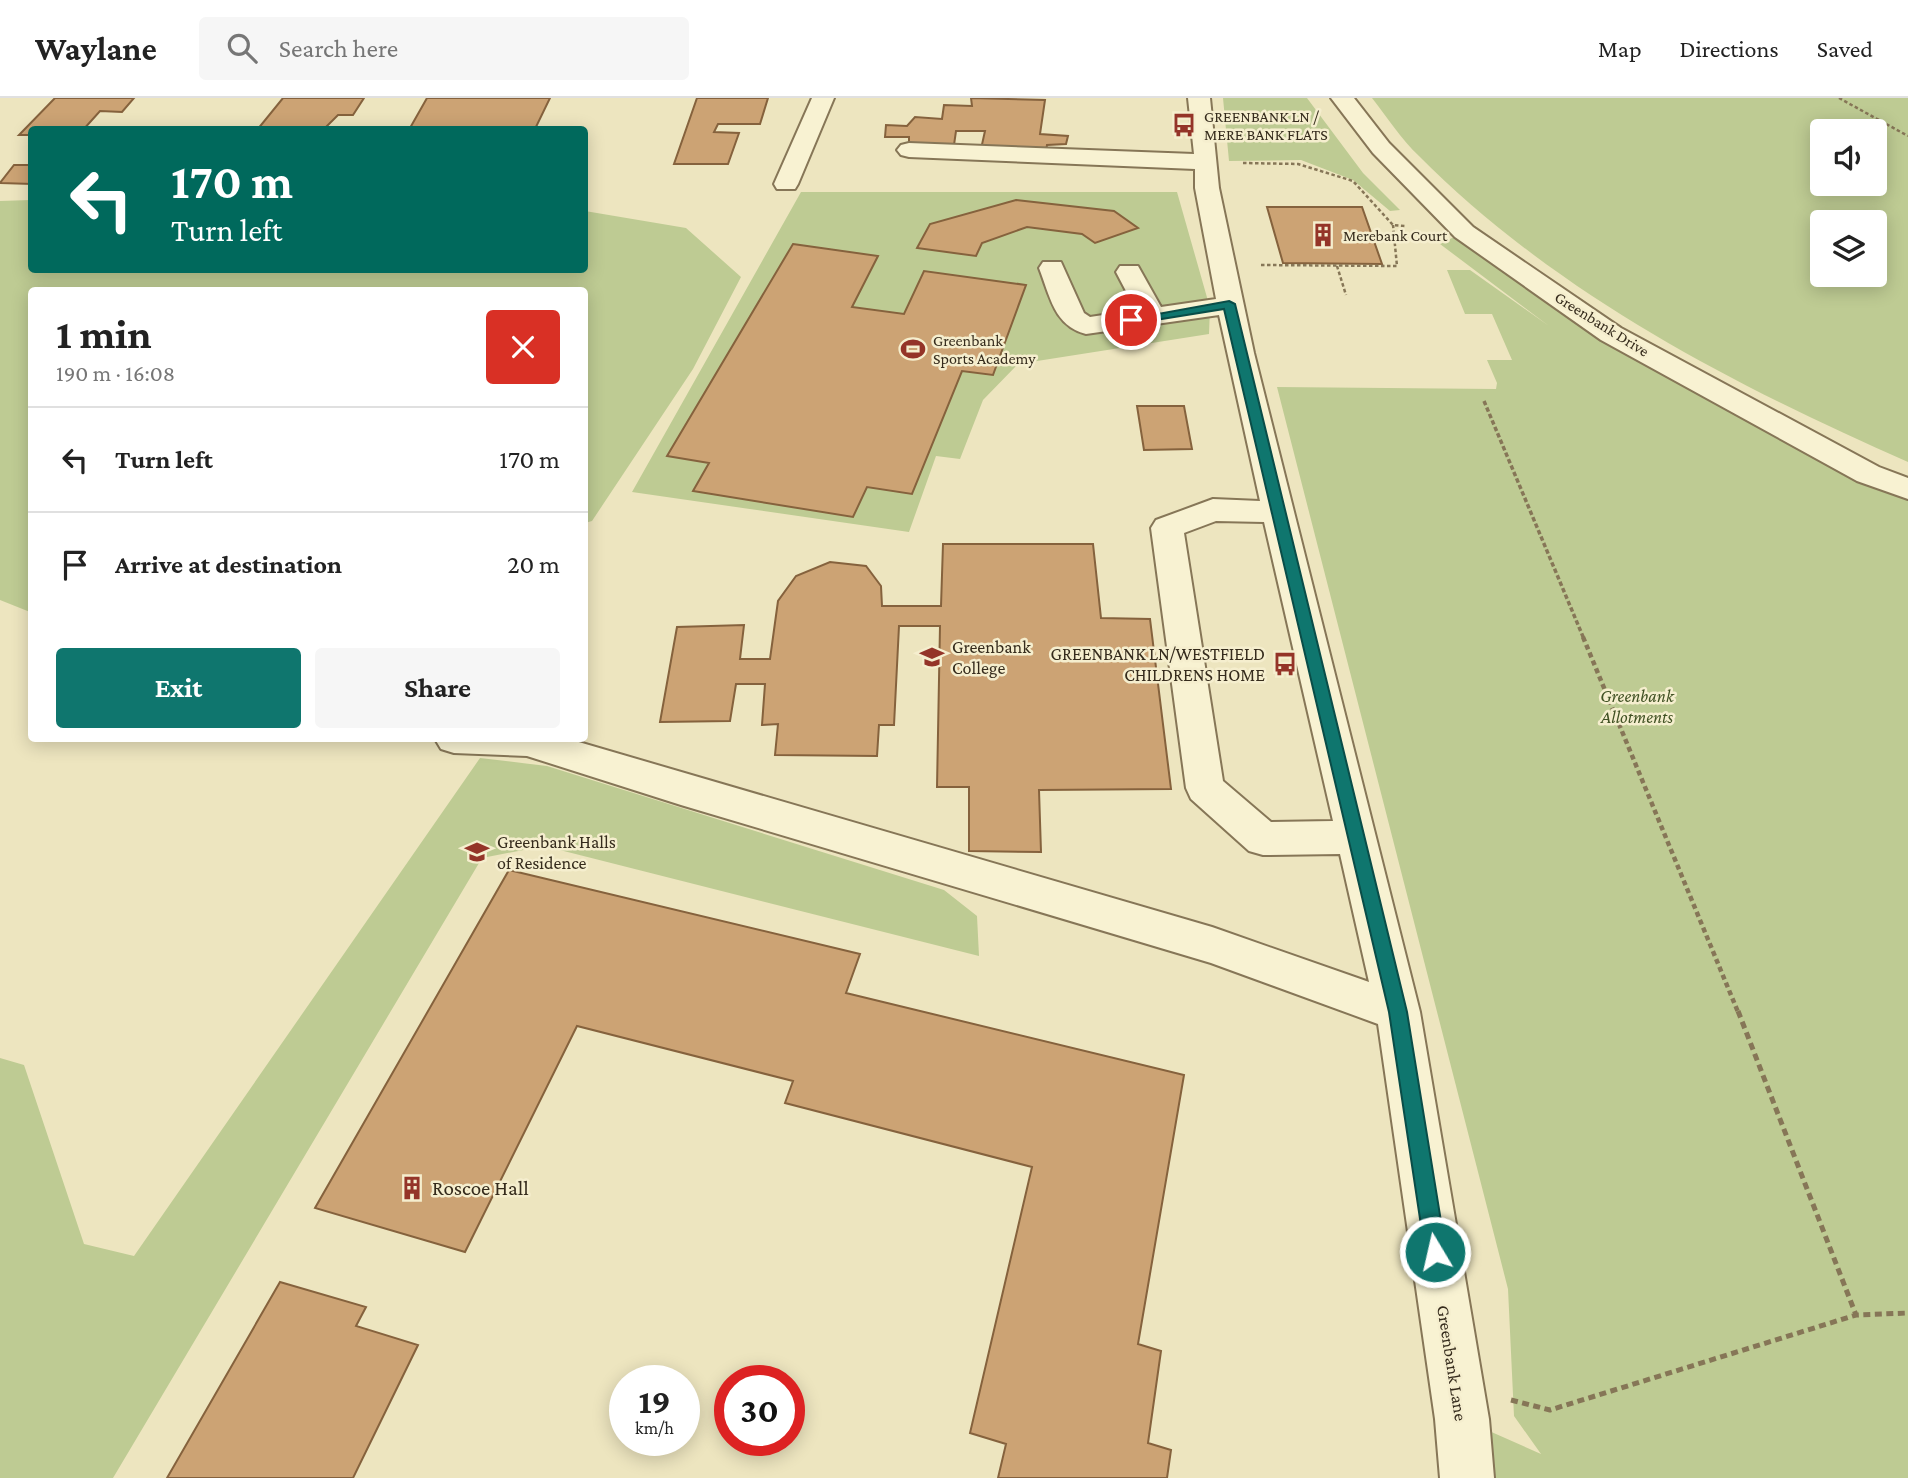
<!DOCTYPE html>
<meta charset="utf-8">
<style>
body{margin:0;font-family:"Crimson Pro",serif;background:#f6f6f6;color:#222;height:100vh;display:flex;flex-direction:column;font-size:26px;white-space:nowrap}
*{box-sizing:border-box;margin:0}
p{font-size:23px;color:#767676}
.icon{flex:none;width:38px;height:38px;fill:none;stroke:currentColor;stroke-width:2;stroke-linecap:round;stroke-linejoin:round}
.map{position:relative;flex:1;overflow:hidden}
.panel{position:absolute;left:28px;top:189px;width:560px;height:455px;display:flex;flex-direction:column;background:#fff;border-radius:7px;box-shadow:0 4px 18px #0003}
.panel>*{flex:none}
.banner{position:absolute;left:28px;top:28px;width:560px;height:147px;border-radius:7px;box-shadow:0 4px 18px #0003;background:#00695c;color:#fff;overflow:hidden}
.controls{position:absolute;left:1810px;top:21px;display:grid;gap:14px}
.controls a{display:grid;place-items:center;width:77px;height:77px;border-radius:7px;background:#fff;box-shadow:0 4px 18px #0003;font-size:35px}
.speed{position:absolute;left:609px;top:1267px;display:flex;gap:14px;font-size:35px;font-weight:700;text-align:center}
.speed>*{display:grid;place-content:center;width:91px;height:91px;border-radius:50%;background:#fff;box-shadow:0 4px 18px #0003;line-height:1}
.speed small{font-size:18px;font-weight:400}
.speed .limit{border:10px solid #d22;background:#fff;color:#111}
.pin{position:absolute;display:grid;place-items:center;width:60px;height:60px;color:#fff;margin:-30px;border:4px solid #fff;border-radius:50%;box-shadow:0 2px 7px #0007}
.me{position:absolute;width:77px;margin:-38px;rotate:351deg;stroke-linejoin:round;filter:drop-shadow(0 0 5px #0008)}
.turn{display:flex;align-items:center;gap:24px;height:147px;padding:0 28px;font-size:32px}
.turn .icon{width:91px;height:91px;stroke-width:2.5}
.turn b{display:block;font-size:49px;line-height:60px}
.round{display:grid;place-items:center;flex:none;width:74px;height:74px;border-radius:7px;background:#f6f6f6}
.head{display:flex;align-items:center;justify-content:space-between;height:119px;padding:0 28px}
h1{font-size:42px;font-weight:700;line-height:52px}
.button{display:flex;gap:14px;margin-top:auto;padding:14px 28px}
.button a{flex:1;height:80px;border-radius:7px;background:#0f766e;color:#fff;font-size:28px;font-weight:700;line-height:80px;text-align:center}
.button a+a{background:#f6f6f6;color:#222}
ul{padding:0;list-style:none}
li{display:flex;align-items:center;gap:21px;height:105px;padding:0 28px;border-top:2px solid #e0e0e0}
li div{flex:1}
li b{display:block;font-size:26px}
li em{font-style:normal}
header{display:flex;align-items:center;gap:42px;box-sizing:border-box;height:98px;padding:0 35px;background:#fff;border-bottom:2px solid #e0e0e0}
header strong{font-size:33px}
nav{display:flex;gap:38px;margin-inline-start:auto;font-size:24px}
.search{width:490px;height:63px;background:#f6f6f6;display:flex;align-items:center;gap:18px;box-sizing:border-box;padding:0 24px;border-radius:7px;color:#767676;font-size:26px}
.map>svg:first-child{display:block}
.green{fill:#becb93;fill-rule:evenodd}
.building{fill:#cca374;stroke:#85623d;stroke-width:2}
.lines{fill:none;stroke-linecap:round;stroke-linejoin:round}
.minor-casing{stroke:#867657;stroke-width:4}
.path-far3{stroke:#867657;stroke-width:2.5;stroke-dasharray:3.5 2.5;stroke-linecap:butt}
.path-far2{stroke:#867657;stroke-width:3.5;stroke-dasharray:4.5 2.5;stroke-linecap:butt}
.path-far1{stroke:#867657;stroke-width:4.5;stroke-dasharray:5 3.5;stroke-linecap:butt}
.path{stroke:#867657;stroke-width:5;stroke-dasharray:7 4.5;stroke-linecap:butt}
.minor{fill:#f8f2d2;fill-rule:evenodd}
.route{fill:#0f766e;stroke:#0a4d48;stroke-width:2}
.labels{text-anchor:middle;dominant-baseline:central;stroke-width:5;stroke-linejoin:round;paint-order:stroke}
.far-poi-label{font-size:16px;fill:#352b1c;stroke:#f5eece;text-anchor:start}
.far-street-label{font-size:16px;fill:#352b1c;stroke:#f5eece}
.poi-label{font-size:18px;fill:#352b1c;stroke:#f5eece;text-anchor:start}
.park-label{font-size:18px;font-style:italic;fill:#405123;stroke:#f5eece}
.street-label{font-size:18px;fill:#352b1c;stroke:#f5eece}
.near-poi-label{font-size:21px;fill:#352b1c;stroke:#f5eece;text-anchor:start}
</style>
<header>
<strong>Waylane</strong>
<div class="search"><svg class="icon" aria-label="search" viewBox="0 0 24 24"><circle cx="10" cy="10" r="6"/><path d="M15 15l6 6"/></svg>Search here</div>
<nav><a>Map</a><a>Directions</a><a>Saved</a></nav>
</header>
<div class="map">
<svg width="1908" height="1380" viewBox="0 0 1908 1380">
<rect width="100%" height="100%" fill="#ede5bf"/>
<path class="green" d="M 1223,0 L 1307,0 L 1363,75 L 1400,112 L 1390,113 L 1353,82 L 1301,62 L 1229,63 Z
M 1372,0 L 1908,0 L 1908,364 C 1733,287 1555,195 1419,58 C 1401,41 1387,19 1372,0 ZM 1874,33 L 1874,86 L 1822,86 L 1822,33 ZM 1822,124 L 1874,124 L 1874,177 L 1822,177 Z
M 801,94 L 1177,94 L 1210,210 L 1209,236 L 1018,266 L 983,302 L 960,361 L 936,358 L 909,434 L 632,394 Z
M 31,102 L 32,172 L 584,172 L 585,113 L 686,130 L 741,179 L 693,271 L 592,423 L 585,425 L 584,192 L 32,192 L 30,514 L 0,502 L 0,103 Z
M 1464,134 L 1611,236 L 1908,391 L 1908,1380 L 1467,1380 L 1462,1321 L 1541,1356 L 1514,1318 L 1508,1191 L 1277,289 L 1496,291 L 1497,285 L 1487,262 L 1512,262 L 1492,216 L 1465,216 L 1447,172 L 1470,172 L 1549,228 L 1440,146 Z
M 480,660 L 547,668 L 944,792 L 977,818 L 979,858 L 544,748 L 482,760 L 113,1380 L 0,1380 L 0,960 L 24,967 L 84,1146 L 134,1158 Z"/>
<path class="building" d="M 55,0 L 134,0 L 122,14 L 100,13 L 83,32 L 32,32 L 32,37 L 19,37 Z
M 283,0 L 364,0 L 353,17 L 338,17 L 323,32 L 257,32 Z
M 427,0 L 550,0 L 535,31 L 410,30 Z
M 697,0 L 768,0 L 760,26 L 718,26 L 714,34 L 739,35 L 728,66 L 674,66 Z
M 971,0 L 1045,2 L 1040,36 L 1068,38 L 1066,46 L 1047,47 L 1046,53 L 981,51 L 985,33 L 956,33 L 954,47 L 909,48 L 909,39 L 885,39 L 886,27 L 907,28 L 915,19 L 942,21 L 944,7 L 972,8 Z
M 14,67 L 32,67 L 32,86 L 0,85 Z
M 1016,102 L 1114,113 L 1138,130 L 1095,145 L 1082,136 L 1027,129 L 982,145 L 976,158 L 917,150 L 930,126 Z
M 1267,109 L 1362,109 L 1382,166 L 1283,165 Z
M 793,146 L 878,158 L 852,209 L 904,216 L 924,173 L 1026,187 L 993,277 L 962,273 L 912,396 L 867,389 L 853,419 L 693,393 L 709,365 L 667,358 Z
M 1137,308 L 1184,308 L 1192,351 L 1144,352 Z
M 943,446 L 1093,446 L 1101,520 L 1150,521 L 1171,691 L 1039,692 L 1041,754 L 969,753 L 969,689 L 937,689 L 940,528 L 899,528 L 894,627 L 879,627 L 877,658 L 775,657 L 778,626 L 762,627 L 765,586 L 736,586 L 730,623 L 660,624 L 677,529 L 744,527 L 740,561 L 770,561 L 778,503 L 796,478 L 830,464 L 866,468 L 881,488 L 882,508 L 941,508 Z
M 509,772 L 860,856 L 846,895 L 1184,977 L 1138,1246 L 1161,1253 L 1148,1345 L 1171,1352 L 1167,1380 L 998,1380 L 1006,1346 L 970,1335 L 1032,1069 L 785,1005 L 793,983 L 577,928 L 465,1154 L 315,1110 Z
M 280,1184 L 366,1209 L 356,1228 L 418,1247 L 353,1380 L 167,1380 Z"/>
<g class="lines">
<g class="minor-casing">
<path id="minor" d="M 812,0 L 834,0 L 798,86 L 795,91 L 777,91 L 774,86 Z
M 1188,0 L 1210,0 L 1219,90 L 1254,255 L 1420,914 L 1489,1321 L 1494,1380 L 1440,1380 L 1435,1321 L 1378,926 L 1211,865 L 681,707 L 527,658 L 454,655 L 441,651 L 435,641 L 565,640 L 1212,829 L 1369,884 L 1340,756 L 1263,757 L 1249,753 L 1191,701 L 1186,690 L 1151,430 L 1156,422 L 1213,401 L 1260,403 L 1219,217 L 1086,236 C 1054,228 1050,198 1039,170 L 1043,164 L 1061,164 L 1084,215 L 1090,219 L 1136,212 L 1116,174 L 1120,168 L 1138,168 L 1161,209 L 1216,201 L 1195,90 L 1195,71 L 909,59 L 901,57 L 897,52 L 901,47 L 909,45 L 1194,56 ZM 1216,423 L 1264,424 L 1333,723 L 1271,724 L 1223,683 L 1184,435 Z
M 1331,0 L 1354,0 L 1389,45 L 1473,129 L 1621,230 L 1879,369 L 1908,380 L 1908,401 L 1857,383 L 1601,242 L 1455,139 L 1373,55 Z"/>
</g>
<path class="path-far3" d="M 1839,0 L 1908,38
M 1243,65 L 1298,66 L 1353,83 L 1393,127 L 1405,128
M 1261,167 L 1397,168 L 1393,127
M 1337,168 L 1346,197"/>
<path class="path-far2" d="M 1484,303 L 1584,541"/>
<path class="path-far1" d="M 1583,539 L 1738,914"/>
<path class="path" d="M 1738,913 L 1856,1217
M 1511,1302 L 1550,1312 L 1856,1217 L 1908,1215"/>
<use href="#minor" class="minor"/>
</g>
<path class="route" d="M 1229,203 L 1235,206 L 1407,914 L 1446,1154 L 1443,1161 L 1435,1164 L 1428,1161 L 1425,1154 L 1389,914 L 1224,211 L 1131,226 L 1125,222 Z"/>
<defs>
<g id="bus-bare" transform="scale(1.89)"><path d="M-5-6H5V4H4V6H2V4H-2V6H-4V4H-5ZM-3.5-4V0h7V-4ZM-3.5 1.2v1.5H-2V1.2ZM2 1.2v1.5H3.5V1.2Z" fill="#943428" stroke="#f5eece" stroke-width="2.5" paint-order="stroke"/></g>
<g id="building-bare" transform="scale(1.89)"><path d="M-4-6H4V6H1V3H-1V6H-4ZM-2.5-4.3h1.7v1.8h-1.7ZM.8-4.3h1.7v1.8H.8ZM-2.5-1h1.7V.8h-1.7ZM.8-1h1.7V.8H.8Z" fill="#943428" stroke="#f5eece" stroke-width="2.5" paint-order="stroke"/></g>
<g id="stadium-bare" transform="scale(1.89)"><path d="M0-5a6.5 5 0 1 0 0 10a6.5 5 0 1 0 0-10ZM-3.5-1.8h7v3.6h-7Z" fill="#943428" stroke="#f5eece" stroke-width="2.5" paint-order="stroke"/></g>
<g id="university-bare" transform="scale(1.89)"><path d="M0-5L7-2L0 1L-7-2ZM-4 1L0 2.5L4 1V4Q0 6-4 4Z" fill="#943428" stroke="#f5eece" stroke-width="2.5" paint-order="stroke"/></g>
</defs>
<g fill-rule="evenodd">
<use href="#bus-bare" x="1184" y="27"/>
<use href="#building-bare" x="1323" y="137"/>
<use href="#stadium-bare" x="913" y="251"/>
<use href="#university-bare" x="932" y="559"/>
<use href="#bus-bare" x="1285" y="566"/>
<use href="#university-bare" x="477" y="754"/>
<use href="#building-bare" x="412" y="1090"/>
</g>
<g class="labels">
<g class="far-poi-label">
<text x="1204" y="18">GREENBANK LN /<tspan x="1204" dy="18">MERE BANK FLATS</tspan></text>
<text x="1343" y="137">Merebank Court</text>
<text x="933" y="242">Greenbank<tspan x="933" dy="18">Sports Academy</tspan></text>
</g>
<g class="far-street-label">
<text transform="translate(1602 226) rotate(32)">Greenbank Drive</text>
</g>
<g class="poi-label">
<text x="952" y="549">Greenbank<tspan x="952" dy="21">College</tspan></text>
<text x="1265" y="556" text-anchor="end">GREENBANK LN/WESTFIELD<tspan x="1265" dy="21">CHILDRENS HOME</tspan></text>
<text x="497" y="744">Greenbank Halls<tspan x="497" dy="21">of Residence</tspan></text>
</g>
<g class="park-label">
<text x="1637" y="598">Greenbank<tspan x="1637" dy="21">Allotments</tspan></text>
</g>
<g class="street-label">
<text transform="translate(1452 1265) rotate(81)">Greenbank Lane</text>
</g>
<g class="near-poi-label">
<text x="432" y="1090">Roscoe Hall</text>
</g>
</g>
</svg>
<div class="controls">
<a><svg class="icon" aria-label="sound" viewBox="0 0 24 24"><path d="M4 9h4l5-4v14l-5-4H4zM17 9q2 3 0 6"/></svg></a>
<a><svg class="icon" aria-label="layers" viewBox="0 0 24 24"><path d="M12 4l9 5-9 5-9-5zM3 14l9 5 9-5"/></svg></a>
</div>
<div class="speed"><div>19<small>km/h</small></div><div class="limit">30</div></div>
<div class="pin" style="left:1131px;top:222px;background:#d93025"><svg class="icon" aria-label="arrive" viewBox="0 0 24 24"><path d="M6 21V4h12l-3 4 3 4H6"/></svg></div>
<svg class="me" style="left:1435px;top:1154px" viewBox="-20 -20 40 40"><circle r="17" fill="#0f766e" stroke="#fff" stroke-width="3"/><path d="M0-11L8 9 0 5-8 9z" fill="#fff"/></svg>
<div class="banner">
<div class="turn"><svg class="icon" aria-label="left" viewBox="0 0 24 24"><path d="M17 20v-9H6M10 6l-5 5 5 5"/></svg><div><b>170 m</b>Turn left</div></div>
</div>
<section class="panel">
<div class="head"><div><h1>1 min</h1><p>190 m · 16:08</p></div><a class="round" style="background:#d93025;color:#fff"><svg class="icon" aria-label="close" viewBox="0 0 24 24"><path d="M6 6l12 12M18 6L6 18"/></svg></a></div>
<ul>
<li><svg class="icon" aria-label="left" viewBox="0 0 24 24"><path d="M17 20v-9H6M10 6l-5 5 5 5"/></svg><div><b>Turn left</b></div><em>170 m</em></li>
<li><svg class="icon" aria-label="arrive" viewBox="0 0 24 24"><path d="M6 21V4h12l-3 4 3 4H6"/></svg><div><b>Arrive at destination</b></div><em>20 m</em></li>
</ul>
<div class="button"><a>Exit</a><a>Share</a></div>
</section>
</div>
